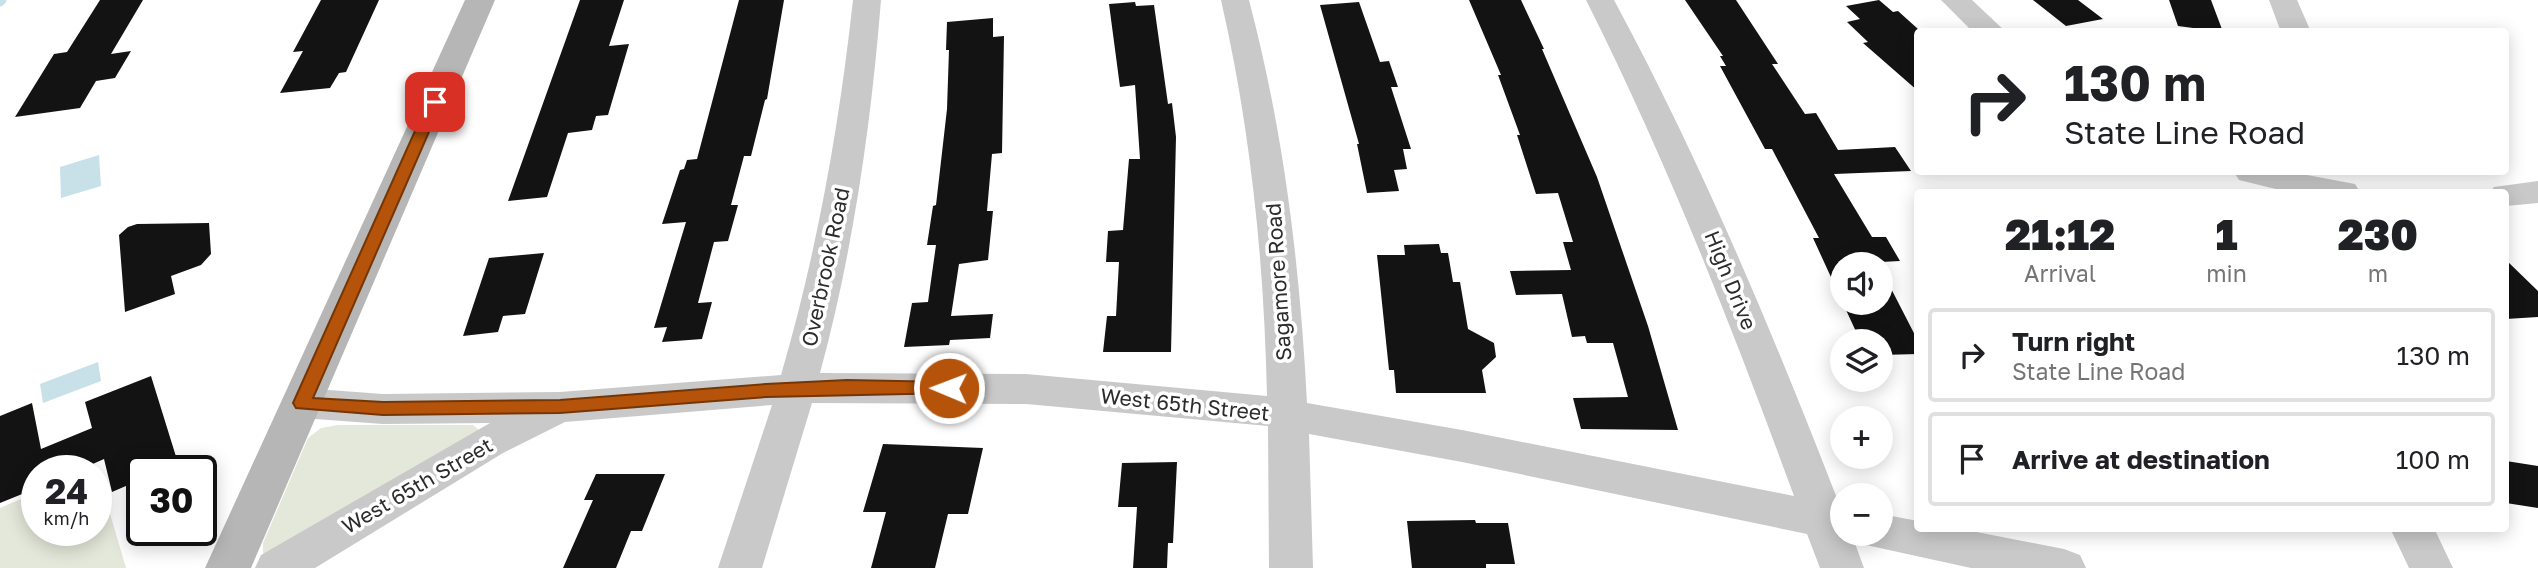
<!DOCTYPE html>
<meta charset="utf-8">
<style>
body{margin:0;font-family:"Golos Text",sans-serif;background:#f2f2f2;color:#202124;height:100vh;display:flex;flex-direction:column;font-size:26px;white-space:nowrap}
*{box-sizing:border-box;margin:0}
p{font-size:23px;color:#757577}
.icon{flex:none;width:38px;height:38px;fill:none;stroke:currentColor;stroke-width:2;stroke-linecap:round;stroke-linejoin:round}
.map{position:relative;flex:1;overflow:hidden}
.drawer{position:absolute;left:1914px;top:189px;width:595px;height:343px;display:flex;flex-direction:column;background:#fff;border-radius:7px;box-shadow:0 4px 18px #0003}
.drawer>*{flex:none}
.hud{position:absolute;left:1914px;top:28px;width:595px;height:147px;border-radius:7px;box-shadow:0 4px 18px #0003;background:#fff;color:#202124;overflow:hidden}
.fabs{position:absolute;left:1830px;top:252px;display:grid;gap:14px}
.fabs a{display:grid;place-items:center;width:63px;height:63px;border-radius:50%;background:#fff;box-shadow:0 4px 18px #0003;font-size:35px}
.speed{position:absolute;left:21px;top:455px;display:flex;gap:14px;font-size:35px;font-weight:700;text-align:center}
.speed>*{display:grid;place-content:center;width:91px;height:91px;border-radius:50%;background:#fff;box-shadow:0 4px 18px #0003;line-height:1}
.speed small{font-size:18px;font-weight:400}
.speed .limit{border:4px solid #111;border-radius:10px;background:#fff;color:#111}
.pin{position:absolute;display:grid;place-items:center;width:60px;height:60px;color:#fff;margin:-30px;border-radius:14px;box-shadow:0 4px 10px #0006}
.me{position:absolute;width:77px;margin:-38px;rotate:271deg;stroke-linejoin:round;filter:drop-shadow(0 0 5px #0008)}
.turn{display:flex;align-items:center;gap:24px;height:147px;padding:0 35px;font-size:32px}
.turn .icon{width:91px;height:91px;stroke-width:2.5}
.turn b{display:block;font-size:49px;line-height:60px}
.eta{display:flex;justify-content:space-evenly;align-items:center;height:119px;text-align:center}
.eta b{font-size:42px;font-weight:800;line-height:49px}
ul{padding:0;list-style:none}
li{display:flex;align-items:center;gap:21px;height:94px;margin:0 14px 10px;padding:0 21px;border:4px solid #e0e0e0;border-radius:7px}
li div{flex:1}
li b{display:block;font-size:26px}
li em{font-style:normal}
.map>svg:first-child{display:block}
.green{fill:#e4e8da}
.water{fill:#c8e0e7}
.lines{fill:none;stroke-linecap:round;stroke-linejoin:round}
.stream{stroke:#c8e0e7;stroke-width:9}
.building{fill:#131313}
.street{fill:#c9c9c9;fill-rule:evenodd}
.secondary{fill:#b6b6b6;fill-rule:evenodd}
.route{fill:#b45309;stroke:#753606;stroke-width:2}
.labels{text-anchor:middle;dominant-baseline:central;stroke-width:7;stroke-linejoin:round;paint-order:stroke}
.street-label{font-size:21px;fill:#2c2c2c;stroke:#fff}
</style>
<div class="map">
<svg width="2538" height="568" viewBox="0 0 2538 568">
<rect width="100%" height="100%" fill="#fff"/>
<path class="green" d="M 338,425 L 473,425 L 479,430 L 267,555 L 263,553 L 263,543 L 308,438 L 321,428 Z
M 96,466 L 126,568 L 0,568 L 0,508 L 37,492 L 37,530 L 96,530 L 96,471 L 85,471 Z"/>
<path class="water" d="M 99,155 L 101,186 L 61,198 L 60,167 Z
M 98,362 L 101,381 L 43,403 L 40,384 Z"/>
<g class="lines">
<path class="stream" d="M 0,2 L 2,0"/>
</g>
<path class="building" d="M 100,0 L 143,0 L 111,54 L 131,51 L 115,78 L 96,81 L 80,108 L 15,117 L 54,54 L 67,52 Z
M 321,0 L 379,0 L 346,72 L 339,73 L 330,88 L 280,93 L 303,51 L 293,52 Z
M 580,0 L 624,0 L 609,46 L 629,44 L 608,115 L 596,116 L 592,130 L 568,133 L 547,197 L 508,201 Z
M 739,0 L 784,0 L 767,99 L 765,100 L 751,156 L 744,156 L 731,205 L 738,205 L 728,241 L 714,242 L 698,303 L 712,302 L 702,339 L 662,342 L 667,327 L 654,328 L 686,222 L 662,224 L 680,170 L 684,169 L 687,160 L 697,159 Z
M 1469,0 L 1521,0 L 1544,49 L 1542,49 L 1597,177 L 1648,326 L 1678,430 L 1581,429 L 1573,398 L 1628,397 L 1613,343 L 1587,343 L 1585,336 L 1572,337 L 1562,294 L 1516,295 L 1510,271 L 1571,270 L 1563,242 L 1573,242 L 1558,193 L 1536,194 L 1517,135 L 1520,135 L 1498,75 L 1501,75 Z
M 1685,0 L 1736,0 L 1778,64 L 1772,64 L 1805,114 L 1816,113 L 1838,150 L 1895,147 L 1911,171 L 1834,174 L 1872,237 L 1886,237 L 1900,261 L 1843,264 L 1843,303 L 1881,303 L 1881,269 L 1918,341 L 1918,354 L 1881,355 L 1881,341 L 1871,341 L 1869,336 L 1858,336 L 1813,238 L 1819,238 L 1772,149 L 1765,149 L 1720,66 L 1726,66 L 1720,56 L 1723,56 Z
M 1879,0 L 1893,12 L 1898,11 L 1918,29 L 1918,91 L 1863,43 L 1868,42 L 1847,22 L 1860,19 L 1846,6 Z
M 2033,0 L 2078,0 L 2103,19 L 2066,26 Z
M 2169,0 L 2211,0 L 2223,32 L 2178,26 Z
M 1135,2 L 1136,6 L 1154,5 L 1168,104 L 1172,103 L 1176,137 L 1171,352 L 1103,352 L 1107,316 L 1116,316 L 1119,262 L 1106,262 L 1108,231 L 1123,230 L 1129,159 L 1140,159 L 1135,85 L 1120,87 L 1109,4 Z
M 1359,2 L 1380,62 L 1389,61 L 1398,87 L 1391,87 L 1411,149 L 1403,149 L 1407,169 L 1394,170 L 1399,191 L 1367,193 L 1357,144 L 1359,144 L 1320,5 Z
M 993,18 L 993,37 L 1004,36 L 1002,153 L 992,154 L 987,211 L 993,211 L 988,260 L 959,264 L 951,316 L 993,314 L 990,338 L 950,340 L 949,345 L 904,347 L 912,303 L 928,302 L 936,245 L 927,245 L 933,206 L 936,205 L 947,109 L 949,50 L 946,50 L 947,22 Z
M 209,223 L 211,254 L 201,265 L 171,276 L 175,294 L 125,312 L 119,235 L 128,227 L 137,224 Z
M 1439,244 L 1441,253 L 1448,253 L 1453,282 L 1460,282 L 1468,329 L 1494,343 L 1496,357 L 1482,370 L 1486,393 L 1396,393 L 1394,370 L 1389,370 L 1377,255 L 1405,255 L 1404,245 Z
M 544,253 L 525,314 L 503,316 L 498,332 L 463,336 L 489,258 Z
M 2506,260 L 2538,291 L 2538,317 L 2506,319 Z
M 151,376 L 178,463 L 161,471 L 142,471 L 142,479 L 112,492 L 104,459 L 77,471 L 37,471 L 37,488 L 0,503 L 0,416 L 32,403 L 41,449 L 92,428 L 85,402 Z
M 883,444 L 983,448 L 968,514 L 948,514 L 935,568 L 871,568 L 886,512 L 863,512 Z
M 2506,461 L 2538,466 L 2538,508 L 2506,503 Z
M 1177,462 L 1173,543 L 1168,543 L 1167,568 L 1133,568 L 1137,507 L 1118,507 L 1122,463 Z
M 596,474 L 665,474 L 642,531 L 631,531 L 616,568 L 563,568 L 593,500 L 584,500 Z
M 1475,520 L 1476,523 L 1508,523 L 1515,564 L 1486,564 L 1486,568 L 1412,568 L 1407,521 Z"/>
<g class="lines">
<path class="street" d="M 853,0 L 881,0 C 871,126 853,251 820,373 L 1026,374 L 1267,396 C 1264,261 1251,131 1221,0 L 1249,0 C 1284,133 1300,266 1307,403 L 1462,430 L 1794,496 C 1732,327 1667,161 1586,0 L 1614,0 C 1702,163 1773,333 1840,506 L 1843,506 L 1843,534 L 1860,534 L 1853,538 L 1864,568 L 1820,568 L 1807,534 L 1462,462 L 1309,434 L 1313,568 L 1269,568 L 1268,426 L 1026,404 L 812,403 L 762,568 L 718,568 L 772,405 L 565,422 L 503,453 L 315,568 L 255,568 L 261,555 L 490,423 L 383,424 L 302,418 L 288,414 L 282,403 L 288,392 L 302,388 L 383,394 L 560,392 L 781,375 C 817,252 839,127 853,0 Z
M 1941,0 L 1972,0 L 2006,32 L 1973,32 Z
M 2269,0 L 2297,0 L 2311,32 L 2281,32 Z
M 2234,172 L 2291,172 L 2355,184 L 2360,192 L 2288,192 L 2239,180 Z
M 2538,181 L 2538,203 L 2506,206 L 2506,192 L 2490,192 L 2494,187 Z
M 1881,514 L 1918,521 L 1918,528 L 1956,528 L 2064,549 L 2080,555 L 2086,568 L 1971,568 L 1866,545 L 1860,534 L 1881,534 Z
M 2390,528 L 2434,528 L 2453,568 L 2409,568 Z"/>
<path class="secondary" d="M 465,0 L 495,0 L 251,568 L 205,568 Z"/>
</g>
<path class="route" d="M 435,97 L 442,102 L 313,398 L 383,402 L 560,400 L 766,384 L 847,380 L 949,382 L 955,384 L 958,388 L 955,393 L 766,397 L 560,413 L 383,415 L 296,408 L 293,403 L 428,102 Z"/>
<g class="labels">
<g class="street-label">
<text transform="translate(825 267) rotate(-78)">Overbrook Road</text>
<text transform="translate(1731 280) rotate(68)">High Drive</text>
<text transform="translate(1278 282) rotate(-94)">Sagamore Road</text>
<text transform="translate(1185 404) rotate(6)">West 65th Street</text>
<text transform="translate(417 485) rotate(-30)">West 65th Street</text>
</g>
</g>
</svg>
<div class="fabs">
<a><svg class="icon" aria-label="sound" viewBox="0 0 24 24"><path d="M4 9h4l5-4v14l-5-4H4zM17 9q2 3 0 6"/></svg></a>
<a><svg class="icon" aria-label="layers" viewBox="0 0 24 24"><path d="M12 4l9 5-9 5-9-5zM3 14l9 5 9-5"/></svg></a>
<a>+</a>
<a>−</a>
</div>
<div class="speed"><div>24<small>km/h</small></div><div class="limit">30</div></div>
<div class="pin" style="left:435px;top:102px;background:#d93025"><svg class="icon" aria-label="arrive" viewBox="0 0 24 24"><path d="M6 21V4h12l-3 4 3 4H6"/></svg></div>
<svg class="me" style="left:949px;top:388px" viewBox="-20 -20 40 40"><circle r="17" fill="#b45309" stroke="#fff" stroke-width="3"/><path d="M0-11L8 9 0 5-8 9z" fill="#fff"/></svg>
<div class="hud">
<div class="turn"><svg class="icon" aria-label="right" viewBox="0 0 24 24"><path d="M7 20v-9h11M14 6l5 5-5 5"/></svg><div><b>130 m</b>State Line Road</div></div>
</div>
<section class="drawer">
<div class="eta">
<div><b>21:12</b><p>Arrival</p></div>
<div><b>1</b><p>min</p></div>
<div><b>230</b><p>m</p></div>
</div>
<ul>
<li><svg class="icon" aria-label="right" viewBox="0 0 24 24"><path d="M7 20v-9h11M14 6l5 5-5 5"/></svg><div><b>Turn right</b><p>State Line Road</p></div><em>130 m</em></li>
<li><svg class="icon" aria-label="arrive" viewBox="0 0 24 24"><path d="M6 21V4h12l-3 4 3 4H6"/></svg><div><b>Arrive at destination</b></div><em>100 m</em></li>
</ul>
</section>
</div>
